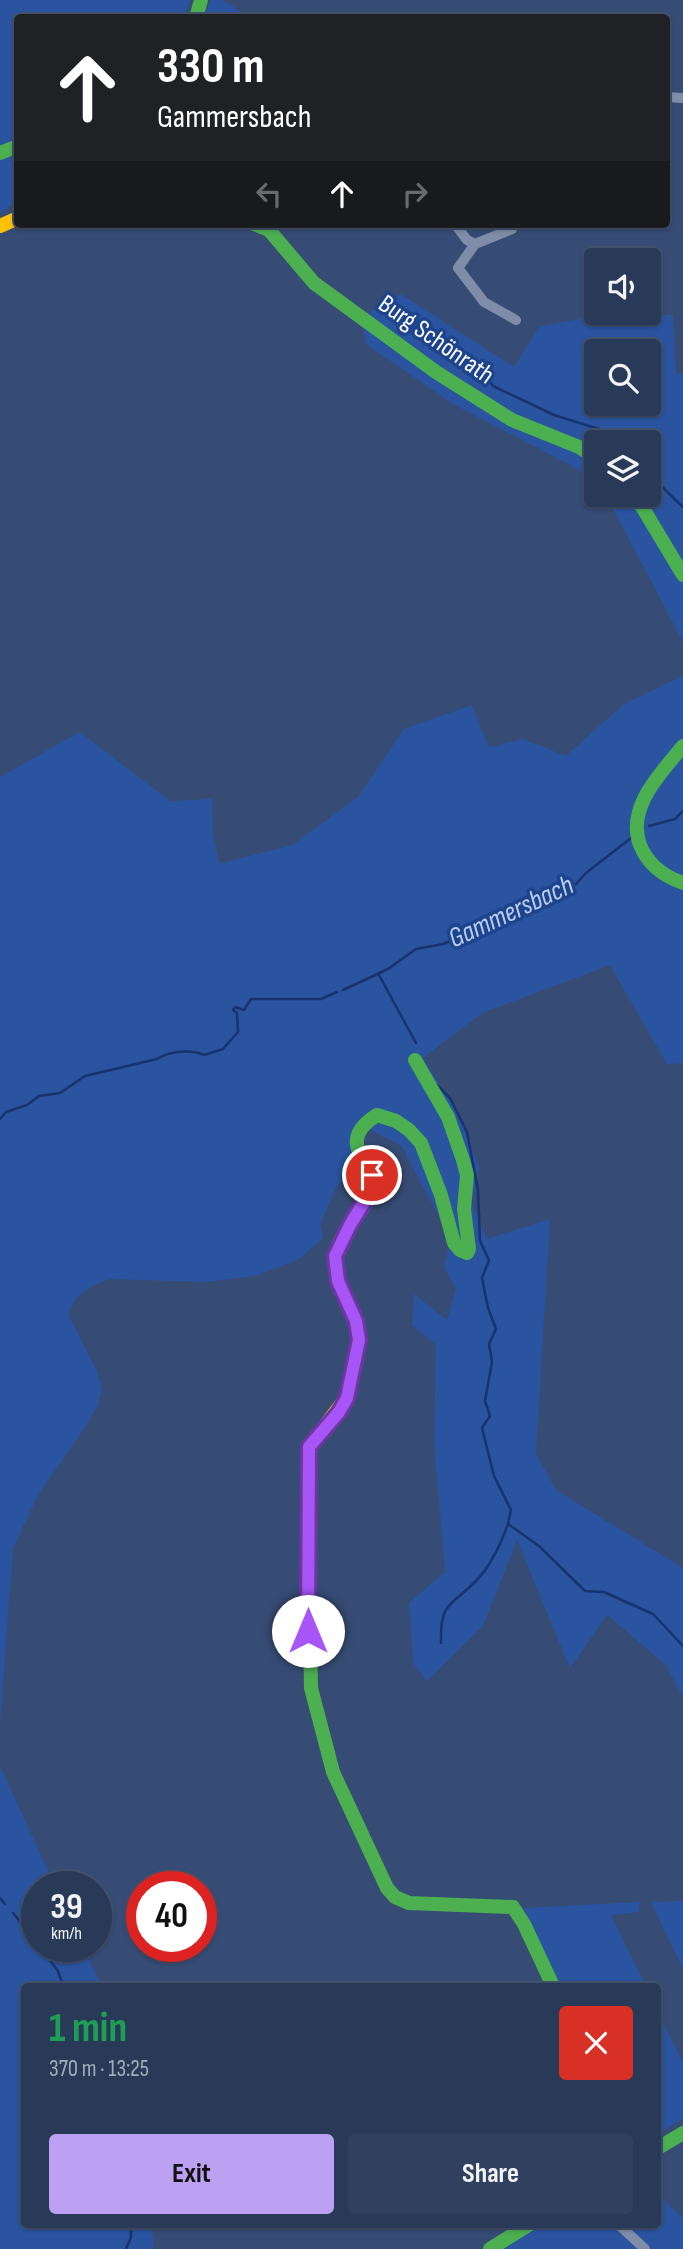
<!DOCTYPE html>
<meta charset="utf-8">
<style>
body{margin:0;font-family:"Sofia Sans Condensed",sans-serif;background:#31405e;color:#f1f3f6;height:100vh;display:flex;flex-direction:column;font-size:26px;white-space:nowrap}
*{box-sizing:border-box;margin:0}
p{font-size:23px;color:#a5acba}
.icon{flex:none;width:38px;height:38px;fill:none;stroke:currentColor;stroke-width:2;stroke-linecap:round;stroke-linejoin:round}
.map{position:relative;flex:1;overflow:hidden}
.panel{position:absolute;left:21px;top:1983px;width:640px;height:245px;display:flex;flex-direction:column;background:#293958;border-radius:7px;box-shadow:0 2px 5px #0004,0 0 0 2px #45536e}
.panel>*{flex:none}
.top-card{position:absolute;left:14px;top:14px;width:656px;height:214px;border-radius:7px;box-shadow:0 2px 5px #0004,0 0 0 2px #45536e;background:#202124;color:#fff;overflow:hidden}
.controls{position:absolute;left:584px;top:248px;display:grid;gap:14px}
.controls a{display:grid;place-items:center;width:77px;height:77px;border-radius:7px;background:#293958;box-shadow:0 2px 5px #0004,0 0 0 2px #45536e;font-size:35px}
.speed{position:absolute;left:21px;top:1871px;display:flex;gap:14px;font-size:35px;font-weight:700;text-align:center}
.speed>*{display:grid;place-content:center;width:91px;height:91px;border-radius:50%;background:#293958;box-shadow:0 2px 5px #0004,0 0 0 2px #45536e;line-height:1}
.speed small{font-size:18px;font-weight:400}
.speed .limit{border:10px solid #d22;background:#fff;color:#111}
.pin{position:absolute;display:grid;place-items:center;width:60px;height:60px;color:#fff;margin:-30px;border:4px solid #fff;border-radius:50%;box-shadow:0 2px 7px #0007}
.me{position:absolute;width:77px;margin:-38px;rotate:0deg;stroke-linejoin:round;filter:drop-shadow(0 0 5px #0008)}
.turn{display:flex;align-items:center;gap:24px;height:147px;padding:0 28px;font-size:32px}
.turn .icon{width:91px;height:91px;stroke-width:2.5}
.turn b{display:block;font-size:49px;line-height:60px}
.lanes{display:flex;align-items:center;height:66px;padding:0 28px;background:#0003;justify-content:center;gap:35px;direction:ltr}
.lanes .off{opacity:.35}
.round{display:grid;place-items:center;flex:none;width:74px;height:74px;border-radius:7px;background:#31405e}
.summary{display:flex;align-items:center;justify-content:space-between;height:119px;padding:0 28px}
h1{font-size:42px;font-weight:700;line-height:52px;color:#1e9e55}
.primary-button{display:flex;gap:14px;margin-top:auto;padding:14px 28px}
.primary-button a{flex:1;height:80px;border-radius:7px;background:#bca0f2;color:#111;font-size:28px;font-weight:700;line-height:80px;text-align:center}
.primary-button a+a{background:#31405e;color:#f1f3f6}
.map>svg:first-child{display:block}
.green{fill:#2a54a0;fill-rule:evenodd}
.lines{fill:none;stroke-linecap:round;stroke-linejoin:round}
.stream{stroke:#18346e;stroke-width:2.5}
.street{stroke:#7f8da8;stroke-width:10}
.fast{stroke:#4caf50;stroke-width:14}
.slow{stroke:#ffc107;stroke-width:14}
.route-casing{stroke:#6d37a1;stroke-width:18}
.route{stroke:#a855f7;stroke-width:12}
.labels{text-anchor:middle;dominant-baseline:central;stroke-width:7;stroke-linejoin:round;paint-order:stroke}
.street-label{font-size:26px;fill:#fff;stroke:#1e448e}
.water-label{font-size:28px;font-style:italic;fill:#b9cef4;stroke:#1e448e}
</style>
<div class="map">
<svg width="683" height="2249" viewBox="0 0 683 2249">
<rect width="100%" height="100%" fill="#374c75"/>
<path class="green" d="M 0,0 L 190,0 L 184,17 L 18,18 L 17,139 L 0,146 Z
M 211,0 L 223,0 L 249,17 L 204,17 Z
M 17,152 L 17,202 L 0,213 L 0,159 Z
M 401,294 L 514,367 L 539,327 L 588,317 L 673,315 L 676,374 L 683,374 L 683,642 L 606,495 L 649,495 L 649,443 L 597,443 L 597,483 L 576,468 L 453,404 L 366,344 L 362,323 L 366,315 ZM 597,352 L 649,352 L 649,404 L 597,404 Z
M 683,676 L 683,1063 L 667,1064 L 610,965 L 482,1013 L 423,1058 L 457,1112 L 479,1167 L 472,1204 L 487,1239 L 550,1219 L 536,1454 L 556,1490 L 683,1568 L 683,1697 L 666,1665 L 607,1615 L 570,1668 L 517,1540 L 483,1626 L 427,1681 L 413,1663 L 409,1603 L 445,1572 L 434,1443 L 436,1345 L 412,1325 L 414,1294 L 447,1320 L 456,1289 L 444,1267 L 451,1239 L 402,1146 L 363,1126 L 360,1159 L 336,1188 L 320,1225 L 323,1238 L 298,1260 L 255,1276 L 206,1282 L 111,1279 C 94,1283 70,1296 69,1316 L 98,1374 L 102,1390 L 98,1405 L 86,1426 L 38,1495 L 13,1548 L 0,1723 L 0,777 L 80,732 L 170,801 L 212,799 L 213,834 L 219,864 L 292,845 L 358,797 L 404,729 L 472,705 L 489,747 L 523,739 L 566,756 L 624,704 Z
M 0,1766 L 55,1886 L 37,1886 L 37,1946 L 83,1946 L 101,1986 L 24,1986 L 24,2224 L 152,2224 L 154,2249 L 0,2249 Z
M 683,1901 L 683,1969 L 651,1902 Z
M 640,1902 L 639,1912 L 611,1915 L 646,1986 L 557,1986 L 527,1924 L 524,1908 Z
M 658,2012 L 683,2063 L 683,2119 L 658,2134 Z
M 658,2195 L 683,2218 L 683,2249 L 651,2249 L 624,2224 L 658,2224 Z
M 540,2224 L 614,2224 L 643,2249 L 499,2249 Z"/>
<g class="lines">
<path class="stream" d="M 415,328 L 444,351 L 480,368 L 493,386 L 554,415 L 602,430 L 616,443
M 649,474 L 683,507
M 649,826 L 675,819 L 683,811
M 379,975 L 416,1043
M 343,990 L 388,969 L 416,949 L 443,944 L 482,928 L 497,919 L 509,908 L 566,883 L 576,884 L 586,873 L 631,838
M 437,1085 L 450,1098 L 467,1132 L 478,1190 L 480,1241 L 489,1260 L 482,1278 L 488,1308 L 496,1329 L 489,1344 L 492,1362 L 485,1401 L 490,1416 L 482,1428 L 494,1476 L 511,1510 L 508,1524 L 539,1546 L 585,1591 L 604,1592 L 653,1614 L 683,1646
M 0,1119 L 6,1112 L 27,1105 L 39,1096 L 60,1093 L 85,1076 L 157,1059 C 169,1051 191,1049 204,1055 L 223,1049 L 238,1032 L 237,1013 L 233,1010 L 235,1007 L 244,1010 L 251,999 L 321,999 L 337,992
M 441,1643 C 440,1602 450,1607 476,1581 C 491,1566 501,1543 508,1524
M 0,1898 L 5,1904
M 13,1913 L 37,1942
M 39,1946 L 58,1971 L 63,1986
M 126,2249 L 131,2237 L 131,2224"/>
<path class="street" d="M 667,97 L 683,98
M 455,224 L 467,240 L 475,244
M 512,229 L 475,244 L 458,268 L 484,302 L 516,320
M 618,2224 L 645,2249"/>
<path class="fast" d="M 196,18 L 201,0
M 0,153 L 18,146
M 254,224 L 269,230 L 314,283 L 436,372 L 512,420 L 579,447 L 597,459
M 635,495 L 683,575
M 683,746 C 661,773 626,807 640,845 C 648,865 663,876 683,883
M 357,1355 C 363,1314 337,1297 335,1262 C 334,1233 365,1216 371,1190 C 377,1164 332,1143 377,1115 L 396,1121 L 409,1130 L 421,1143 L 441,1195 L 454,1243 L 460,1250 L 467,1253 L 469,1249 L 464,1209 L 467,1175 L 463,1160 L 448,1117 L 415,1060
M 309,1561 L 311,1688 L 333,1772 L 387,1888 L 395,1897 L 409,1903 L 513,1907 L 524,1924 L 553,1986
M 658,2148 L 683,2133
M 490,2249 L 530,2224"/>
<path class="slow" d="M 0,226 L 18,218
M 309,1561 L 308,1455 L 315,1439 L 346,1398 L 357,1355"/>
</g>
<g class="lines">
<g class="route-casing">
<path id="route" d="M 308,1631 L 309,1447 L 339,1412 L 347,1398 L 359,1340 L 356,1321 L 338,1281 L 335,1256 L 350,1225 L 372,1189 L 372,1175"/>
</g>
<use href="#route" class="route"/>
</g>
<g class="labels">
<g class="street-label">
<text transform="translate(436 340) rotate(35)">Burg Schönrath</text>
</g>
<g class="water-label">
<text transform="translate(511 912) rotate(-25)">Gammersbach</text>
</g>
</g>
</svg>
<div class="controls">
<a><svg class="icon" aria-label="sound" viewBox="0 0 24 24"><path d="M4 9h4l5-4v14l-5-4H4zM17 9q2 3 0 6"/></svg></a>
<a><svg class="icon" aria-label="search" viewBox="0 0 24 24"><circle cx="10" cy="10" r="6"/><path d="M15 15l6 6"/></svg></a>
<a><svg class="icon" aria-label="layers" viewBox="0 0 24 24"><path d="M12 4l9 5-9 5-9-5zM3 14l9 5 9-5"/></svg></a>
</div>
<div class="speed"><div>39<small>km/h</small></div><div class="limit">40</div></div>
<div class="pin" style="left:372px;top:1175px;background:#d93025"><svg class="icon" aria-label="arrive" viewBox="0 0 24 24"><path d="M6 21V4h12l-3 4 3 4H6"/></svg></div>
<svg class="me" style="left:308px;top:1631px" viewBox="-20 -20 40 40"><circle r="19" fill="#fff"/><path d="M0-13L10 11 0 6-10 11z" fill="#a855f7"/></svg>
<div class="top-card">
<div class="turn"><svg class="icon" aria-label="ahead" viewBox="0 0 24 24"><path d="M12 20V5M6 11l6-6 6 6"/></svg><div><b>330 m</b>Gammersbach</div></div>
<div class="lanes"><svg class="icon off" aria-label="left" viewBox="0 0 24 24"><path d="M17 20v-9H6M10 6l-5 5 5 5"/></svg><svg class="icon" aria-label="ahead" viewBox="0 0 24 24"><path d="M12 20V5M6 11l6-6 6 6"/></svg><svg class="icon off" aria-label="right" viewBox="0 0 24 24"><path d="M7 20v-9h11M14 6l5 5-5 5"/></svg></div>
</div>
<section class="panel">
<div class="summary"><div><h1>1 min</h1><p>370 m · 13:25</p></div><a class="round" style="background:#d93025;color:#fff"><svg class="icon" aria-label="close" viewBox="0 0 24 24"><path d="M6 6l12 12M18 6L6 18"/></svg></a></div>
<div class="primary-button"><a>Exit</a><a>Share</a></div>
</section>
</div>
